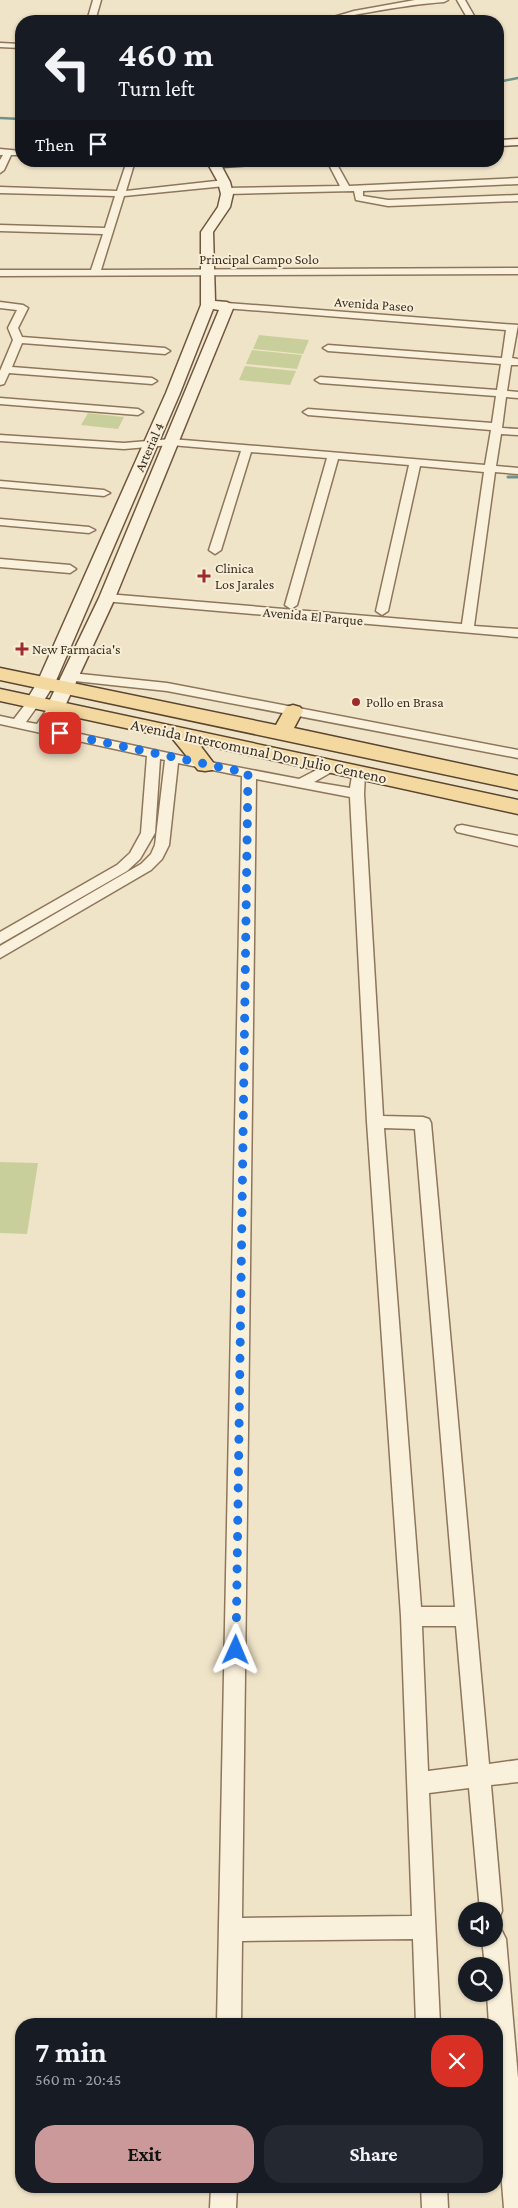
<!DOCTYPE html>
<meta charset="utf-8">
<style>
body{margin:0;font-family:"Crimson Pro",serif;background:#242831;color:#f1f3f6;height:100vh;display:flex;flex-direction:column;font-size:19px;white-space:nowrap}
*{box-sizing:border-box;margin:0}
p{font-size:16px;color:#9ea1a6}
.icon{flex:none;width:28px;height:28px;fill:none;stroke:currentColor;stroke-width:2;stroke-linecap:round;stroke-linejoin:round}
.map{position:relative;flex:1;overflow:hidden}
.panel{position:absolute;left:15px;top:2018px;width:488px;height:175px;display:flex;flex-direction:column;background:#171b24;border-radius:20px;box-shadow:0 1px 4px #0004}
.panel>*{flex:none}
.banner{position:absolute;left:15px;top:15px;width:489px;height:152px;border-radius:20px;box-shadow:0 1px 4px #0004;background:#171b24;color:#f1f3f6;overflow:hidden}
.controls{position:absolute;left:458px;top:1902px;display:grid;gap:10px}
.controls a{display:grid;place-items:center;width:45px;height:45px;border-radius:50%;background:#171b24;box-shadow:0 1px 4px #0004;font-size:25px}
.pin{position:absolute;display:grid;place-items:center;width:42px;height:42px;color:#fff;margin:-21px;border-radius:10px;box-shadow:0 2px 8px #0006}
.me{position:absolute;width:55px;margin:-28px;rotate:1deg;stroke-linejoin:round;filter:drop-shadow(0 0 4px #0008)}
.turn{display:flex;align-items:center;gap:18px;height:105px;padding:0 20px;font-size:22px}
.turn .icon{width:65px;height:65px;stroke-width:2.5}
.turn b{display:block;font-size:35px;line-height:42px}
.then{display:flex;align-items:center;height:48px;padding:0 20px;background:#0003;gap:10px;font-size:19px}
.round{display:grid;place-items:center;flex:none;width:52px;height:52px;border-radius:20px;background:#242831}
.overview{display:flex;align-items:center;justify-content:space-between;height:85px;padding:0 20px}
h1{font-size:30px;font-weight:700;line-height:38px}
.action{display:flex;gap:10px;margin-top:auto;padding:10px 20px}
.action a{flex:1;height:58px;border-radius:20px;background:#cc999b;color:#111;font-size:20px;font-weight:700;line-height:58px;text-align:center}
.action a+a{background:#242831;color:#f1f3f6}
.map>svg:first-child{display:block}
.green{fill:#c9cf9b}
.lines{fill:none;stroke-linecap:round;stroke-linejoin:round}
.stream-far1{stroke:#6f938a;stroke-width:2.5}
.stream{stroke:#6f938a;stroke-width:3}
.street-casing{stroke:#8d765c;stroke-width:3}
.secondary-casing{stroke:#6f573f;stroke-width:3}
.primary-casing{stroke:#5b4430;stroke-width:3}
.street{fill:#faf1dc;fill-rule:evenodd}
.secondary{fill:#faf1dc;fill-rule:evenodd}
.primary{fill:#f3d9a0;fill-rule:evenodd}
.route{stroke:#1a73e8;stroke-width:9;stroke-dasharray:0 16.2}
.poi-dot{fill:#9e2a2b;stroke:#f7eed8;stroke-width:2}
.labels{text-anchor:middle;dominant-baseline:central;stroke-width:4;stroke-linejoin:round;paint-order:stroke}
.far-street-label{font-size:14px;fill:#3d2e20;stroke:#f7eed8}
.far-poi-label{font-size:14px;fill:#3d2e20;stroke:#f7eed8;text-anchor:start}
.street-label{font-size:16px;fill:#3d2e20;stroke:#f7eed8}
</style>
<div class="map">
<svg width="518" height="2208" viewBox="0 0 518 2208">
<rect width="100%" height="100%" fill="#f0e4c8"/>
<path class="green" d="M 259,335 L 309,340 L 303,354 L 253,349 Z
M 252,350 L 302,355 L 297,369 L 246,364 Z
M 245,366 L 296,371 L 290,385 L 239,380 Z
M 88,413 L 124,417 L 118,429 L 81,425 Z
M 0,1162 L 38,1163 L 27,1234 L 0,1233 Z"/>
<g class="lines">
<path class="stream-far1" d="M 498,82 L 518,78
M 0,118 L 21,119"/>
<path class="stream" d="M 508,477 L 518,477"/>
<g class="street-casing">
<path id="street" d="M 93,0 L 101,0 L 95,21 L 87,21 Z
M 415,0 L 448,0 L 444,2 C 415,4 387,9 359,14 C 345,17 334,22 320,21 L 354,11 Z
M 457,0 L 465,0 L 477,21 L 469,21 Z
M 0,43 L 21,44 L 21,48 L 0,47 Z
M 0,149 L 21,151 L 21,155 L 11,155 L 4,170 L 0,173 L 0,160 L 3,155 L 0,155 Z
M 127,161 L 135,161 L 126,191 L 225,180 L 229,183 L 225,186 L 124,196 L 101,270 L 518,268 L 518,274 L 0,276 L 0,270 L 91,270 L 103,234 L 0,231 L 0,225 L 105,228 L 115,196 L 0,193 L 0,187 L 117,191 Z
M 327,161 L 335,161 L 349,186 L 518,178 L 518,184 L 363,191 L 363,196 L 388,200 L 518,195 L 518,201 L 388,206 L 356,200 L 354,191 L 227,194 L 223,191 L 227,188 L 340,186 Z
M 0,302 L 23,305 L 28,308 L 18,328 L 22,337 L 165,348 L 170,351 L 165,354 L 22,343 L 12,367 L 152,378 L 157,381 L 152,384 L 9,373 L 4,384 L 0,385 L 0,371 L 13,340 L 8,328 L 17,310 L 0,308 Z
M 227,303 L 518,325 L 512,358 L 518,359 L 518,365 L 511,365 L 507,391 L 518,392 L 518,398 L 506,397 L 502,428 L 518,429 L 518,435 L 501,434 L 496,466 L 518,468 L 518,474 L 495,472 L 474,626 L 518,629 L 518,637 L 103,601 L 101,598 L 107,594 L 462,624 L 484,472 L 420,466 L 388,611 L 382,615 L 376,611 L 409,465 L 338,459 L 297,605 L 291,609 L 285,605 L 327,458 L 251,452 L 221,550 L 215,554 L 209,550 L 241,451 L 171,445 L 124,449 L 0,441 L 0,435 L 124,443 L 171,439 L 485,465 L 491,430 L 308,415 L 303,412 L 308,409 L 492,423 L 496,396 L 320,383 L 315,380 L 320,377 L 497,390 L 501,364 L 328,351 L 323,348 L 328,345 L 502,358 L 506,330 L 224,308 L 222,306 Z
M 0,398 L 138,409 L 143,412 L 138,415 L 0,404 Z
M 0,481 L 104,490 L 110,493 L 104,496 L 0,487 Z
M 0,519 L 89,527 L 95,530 L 89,533 L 0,525 Z
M 0,559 L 70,565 L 76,569 L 70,573 L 0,567 Z
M 71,673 L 167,683 L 518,750 L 518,758 L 167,691 L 66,680 L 65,677 L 66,674 Z
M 35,697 L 41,701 L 26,722 L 37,724 L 51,703 L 56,702 L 62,706 L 48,727 L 205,761 L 299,779 L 330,763 L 337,767 L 335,770 L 314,782 L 350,788 L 353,770 L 363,770 L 365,773 L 364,794 L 383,1116 L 423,1117 L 429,1119 L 431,1123 L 489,1764 L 518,1760 L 518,1782 L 491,1785 L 502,1911 L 499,1919 L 494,1921 L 494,1911 L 480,1911 L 469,1788 L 429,1793 L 440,2024 L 416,2024 L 413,1939 L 242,1941 L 241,2024 L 217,2024 L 242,776 L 178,763 L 169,845 L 162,859 L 151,870 L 0,958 L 0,946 L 141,864 L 151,854 L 155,845 L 165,760 L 160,759 L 155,833 L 140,859 L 127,871 L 0,944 L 0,932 L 117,865 L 130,853 L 141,833 L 147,756 L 0,724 L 0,716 L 14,719 L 30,698 ZM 256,779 L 350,797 L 367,1122 L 401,1616 L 412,1916 L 242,1918 ZM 384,1128 L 415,1129 L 455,1607 L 421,1607 ZM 422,1626 L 456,1626 L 468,1766 L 428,1771 Z
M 462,825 L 518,836 L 518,846 L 457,832 L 455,829 L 457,826 Z
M 494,1927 L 502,1931 L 506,1939 L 518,2078 L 518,2208 L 504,2208 L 496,2109 L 496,2024 L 489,2024 L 487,1994 L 494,1994 L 494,1966 L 485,1966 L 482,1939 L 494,1939 Z
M 211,2186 L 237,2186 L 236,2208 L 210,2208 Z
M 421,2186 L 447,2186 L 448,2208 L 422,2208 Z"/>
</g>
<g class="secondary-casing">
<path id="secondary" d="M 518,139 L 518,145 L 498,146 L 498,140 Z
M 210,161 L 259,161 L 253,165 L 222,167 L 230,182 L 233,194 L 230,207 L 213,232 L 215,301 L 227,302 L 234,306 L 115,598 L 65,706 L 62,710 L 56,711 L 50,710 L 47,706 L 99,598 L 219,310 L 213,309 L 180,393 L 55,683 L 41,705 L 35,706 L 29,705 L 26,701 L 37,683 L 166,393 L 201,305 L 201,232 L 218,207 L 221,194 L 218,182 L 208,164 Z"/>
</g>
<g class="primary-casing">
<path id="primary" d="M 0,668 L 276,725 L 286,707 L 293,705 L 300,707 L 303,711 L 294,728 L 518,776 L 518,790 L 0,680 Z
M 0,689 L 518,800 L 518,814 L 199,744 L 215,765 L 212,770 L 205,771 L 198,770 L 172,738 L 0,701 Z"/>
</g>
<use href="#street" class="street"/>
<use href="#secondary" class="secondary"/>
<use href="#primary" class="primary"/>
</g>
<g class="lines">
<path class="route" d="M 60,733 L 248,773 L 236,1650"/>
</g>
<g class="poi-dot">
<path d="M201.5 568.5h5v5h5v5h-5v5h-5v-5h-5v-5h5z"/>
<path d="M19.5 641.5h5v5h5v5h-5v5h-5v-5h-5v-5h5z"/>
<circle cx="356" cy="702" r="5"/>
</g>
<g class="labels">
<g class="far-street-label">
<text x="259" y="259">Principal Campo Solo</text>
<text transform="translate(374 304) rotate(4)">Avenida Paseo</text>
<text transform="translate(149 447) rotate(-66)">Arterial 4</text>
<text transform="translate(313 616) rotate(5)">Avenida El Parque</text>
</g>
<g class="far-poi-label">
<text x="215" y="568">Clinica<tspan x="215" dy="16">Los Jarales</tspan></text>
<text x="32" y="649">New Farmacia's</text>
<text x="366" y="702">Pollo en Brasa</text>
</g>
<g class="street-label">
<text transform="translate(259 751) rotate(12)">Avenida Intercomunal Don Julio Centeno</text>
</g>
</g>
</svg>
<div class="controls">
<a><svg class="icon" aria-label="sound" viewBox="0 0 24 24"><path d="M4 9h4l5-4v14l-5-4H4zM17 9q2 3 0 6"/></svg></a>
<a><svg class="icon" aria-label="search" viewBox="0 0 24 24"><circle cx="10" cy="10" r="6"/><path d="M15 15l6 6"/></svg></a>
</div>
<div class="pin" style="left:60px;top:733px;background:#d93025"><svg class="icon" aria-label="arrive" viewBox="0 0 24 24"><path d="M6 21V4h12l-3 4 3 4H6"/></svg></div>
<svg class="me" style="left:236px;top:1650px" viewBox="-20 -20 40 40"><path d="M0-17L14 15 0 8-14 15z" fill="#1a73e8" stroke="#fff" stroke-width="4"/></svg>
<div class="banner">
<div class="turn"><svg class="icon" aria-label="left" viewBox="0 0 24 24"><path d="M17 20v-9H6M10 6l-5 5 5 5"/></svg><div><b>460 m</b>Turn left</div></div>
<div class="then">Then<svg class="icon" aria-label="arrive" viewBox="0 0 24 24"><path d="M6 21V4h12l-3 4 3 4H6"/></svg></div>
</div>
<section class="panel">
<div class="overview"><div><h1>7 min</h1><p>560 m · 20:45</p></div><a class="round" style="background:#d93025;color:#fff"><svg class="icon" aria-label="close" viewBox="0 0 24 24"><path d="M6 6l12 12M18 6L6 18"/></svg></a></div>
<div class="action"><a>Exit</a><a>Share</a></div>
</section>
</div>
